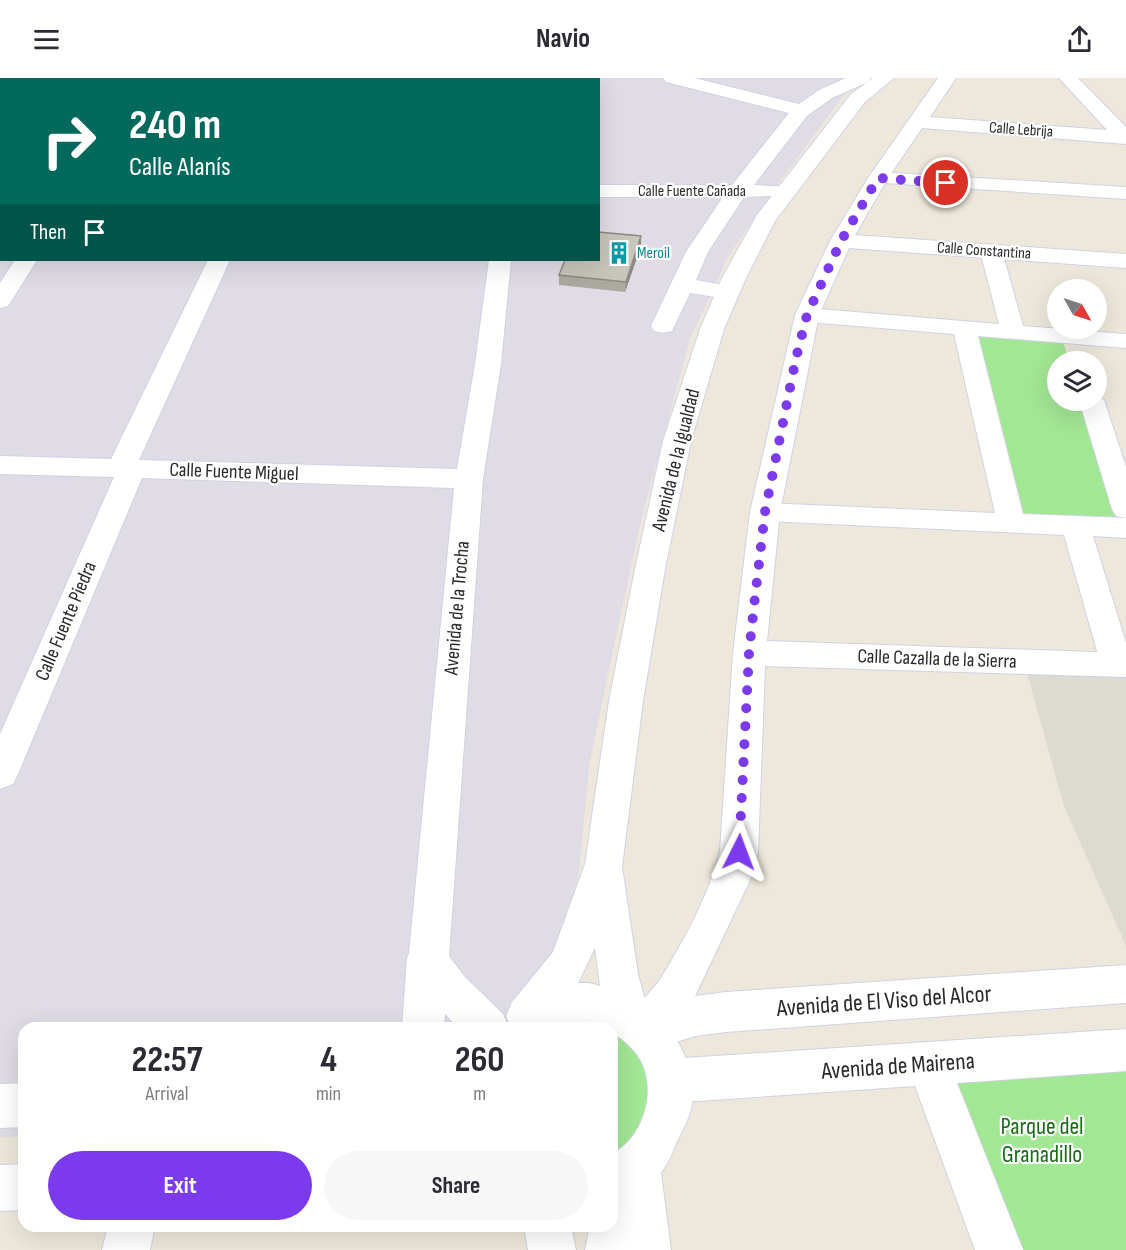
<!DOCTYPE html>
<meta charset="utf-8">
<style>
body{margin:0;font-family:"Sofia Sans Condensed",sans-serif;background:#f7f7f7;color:#2b2b33;height:100vh;display:flex;flex-direction:column;font-size:22px;white-space:nowrap}
*{box-sizing:border-box;margin:0}
p{font-size:20px;color:#7c7c81}
.icon{flex:none;width:33px;height:33px;fill:none;stroke:currentColor;stroke-width:2;stroke-linecap:round;stroke-linejoin:round}
.map{position:relative;flex:1;overflow:hidden}
.sheet{position:absolute;left:18px;top:944px;width:600px;height:210px;display:flex;flex-direction:column;background:#fff;border-radius:18px;box-shadow:0 6px 24px #0002}
.sheet>*{flex:none}
.guide{position:absolute;left:0px;top:0px;width:600px;height:183px;box-shadow:0 6px 24px #0002;background:#00695c;color:#fff;overflow:hidden}
.needle{width:39px;rotate:129deg}
.buttons{position:absolute;left:1047px;top:201px;display:grid;gap:12px}
.buttons a{display:grid;place-items:center;width:60px;height:60px;border-radius:50%;background:#fff;box-shadow:0 6px 24px #0002;font-size:30px}
.pin{position:absolute;display:grid;place-items:center;width:51px;height:51px;color:#fff;margin:-26px;border:3px solid #fff;border-radius:50%;box-shadow:0 2px 6px #0007}
.me{position:absolute;width:66px;margin:-33px;rotate:3deg;stroke-linejoin:round;filter:drop-shadow(0 0 4px #0008)}
.turn{display:flex;align-items:center;gap:21px;height:126px;padding:0 30px;font-size:27px}
.turn .icon{width:78px;height:78px;stroke-width:2.5}
.turn b{display:block;font-size:42px;line-height:51px}
.then{display:flex;align-items:center;height:57px;padding:0 30px;background:#0003;gap:12px;font-size:22px}
.eta{display:flex;justify-content:space-evenly;align-items:center;height:102px;text-align:center}
.eta b{font-size:36px;font-weight:700;line-height:42px}
.cta{display:flex;gap:12px;margin-top:auto;padding:12px 30px}
.cta a{flex:1;height:69px;border-radius:36px;background:#7c3aed;color:#fff;font-size:24px;font-weight:700;line-height:69px;text-align:center}
.cta a+a{background:#f7f7f7;color:#2b2b33}
header{display:flex;justify-content:space-between;align-items:center;height:78px;padding:0 30px;background:#fff;font-size:27px;font-weight:700}
.map>svg:first-child{display:block}
.industrial{fill:#e0dce5}
.green{fill:#a2e794}
.plaza{fill:#dddad2}
.lines{fill:none;stroke-linecap:round;stroke-linejoin:round}
.pedestrian-casing{stroke:#d0d1e4;stroke-width:2}
.minor-casing{stroke:#d0d1e4;stroke-width:2}
.tertiary-casing{stroke:#d0d1e4;stroke-width:2}
.pedestrian{fill:#fff;fill-rule:evenodd}
.minor{fill:#fff;fill-rule:evenodd}
.tertiary{fill:#fff;fill-rule:evenodd}
.wall{fill:#aca9a1}
.shaded-wall{fill:#8c8a83}
.building{fill:#c8c5bb;stroke:#8c8a83;stroke-width:1.5}
.route{stroke:#7c3aed;stroke-width:10;stroke-dasharray:0 18}
.labels{text-anchor:middle;dominant-baseline:central;stroke-width:4.5;stroke-linejoin:round;paint-order:stroke}
.far-street-label{font-size:16px;fill:#2a2a2a;stroke:#fff}
.far-culture-label{font-size:16px;fill:#0d838f;stroke:#fff;text-anchor:start}
.street-label{font-size:20px;fill:#2a2a2a;stroke:#fff}
.near-street-label{font-size:24px;fill:#2a2a2a;stroke:#fff}
.near-park-label{font-size:24px;fill:#196b16;stroke:#fff}
</style>
<header><svg class="icon" aria-label="menu" viewBox="0 0 24 24"><path d="M4 6h16M4 12h16M4 18h16"/></svg>Navio<svg class="icon" aria-label="share" viewBox="0 0 24 24"><path d="M12 15V3M7 8l5-5 5 5M5 13v7h14v-7"/></svg></header>
<div class="map">
<svg width="1126" height="1172" viewBox="0 0 1126 1172">
<rect width="100%" height="100%" fill="#ede8db"/>
<path class="industrial" d="M 462,0 L 856,0 L 779,105 L 729,177 L 690,261 L 642,439 L 614,567 L 589,689 L 579,794 L 561,869 L 535,949 L 24,950 L 24,1058 L 0,1060 L 0,120 L 1,119 L 2,182 L 598,182 L 598,2 Z"/>
<path class="green" d="M 976,257 L 1063,264 L 1069,283 L 1058,284 L 1058,322 L 1082,323 L 1120,443 L 1019,438 Z
M 596,938 L 638,963 L 656,1009 L 642,1057 L 612,1081 L 612,950 L 537,950 L 549,943 Z
M 929,987 L 1126,988 L 1126,1172 L 990,1172 Z"/>
<path class="plaza" d="M 1024,584 L 1126,587 L 1126,868 L 1064,728 Z"/>
<g class="lines">
<g class="pedestrian-casing">
<path id="pedestrian" d="M 878,94 L 1126,109 L 1126,121 L 871,104 L 868,100 L 871,96 Z
M 991,167 L 999,168 L 1002,173 L 1023,248 L 1126,256 L 1126,270 L 978,258 L 1023,436 L 1126,440 L 1126,460 L 1093,458 L 1126,565 L 1126,596 L 1117,599 L 1106,595 L 1101,587 L 1064,457 L 765,443 L 755,441 L 751,434 L 755,427 L 765,425 L 995,435 L 954,256 L 807,244 L 799,242 L 795,237 L 799,232 L 807,230 L 999,246 L 980,173 L 983,168 Z
M 1096,316 L 1104,322 L 1126,389 L 1126,440 L 1116,438 L 1112,431 L 1079,322 L 1096,322 Z"/>
</g>
<g class="minor-casing">
<path id="minor" d="M 495,0 L 513,0 L 513,2 L 495,2 Z
M 663,0 L 694,0 L 799,26 L 819,12 L 846,0 L 871,0 L 868,4 L 832,20 L 807,38 L 754,107 L 793,109 L 797,113 L 793,117 L 744,119 L 708,174 L 696,202 L 735,209 L 739,214 L 735,219 L 727,221 L 690,215 L 672,253 L 663,255 L 654,253 L 651,248 L 686,174 L 723,119 L 598,119 L 598,107 L 732,107 L 789,35 L 666,4 Z
M 938,0 L 956,0 L 930,39 L 1107,52 L 1059,0 L 1078,0 L 1126,49 L 1126,66 L 922,50 L 888,100 L 855,157 L 1126,176 L 1126,190 L 849,170 L 819,237 L 780,434 L 767,563 L 1126,575 L 1126,599 L 765,588 L 758,774 L 752,798 L 695,918 L 726,914 L 1126,887 L 1126,925 L 726,954 L 696,958 L 645,973 L 630,967 L 622,951 C 631,930 649,918 661,900 C 684,863 709,816 720,774 L 733,575 L 750,434 L 795,237 L 830,163 L 868,100 Z
M 15,182 L 37,182 L 8,228 L 0,230 L 0,205 Z
M 208,182 L 230,182 L 139,382 L 457,391 L 475,286 L 489,182 L 511,182 L 501,286 L 483,401 L 449,878 L 465,899 L 503,936 L 509,950 L 458,950 L 445,936 L 444,950 L 402,950 L 407,880 L 409,875 L 454,410 L 142,400 L 18,696 L 13,706 L 0,711 L 0,656 L 114,399 L 0,396 L 0,378 L 111,381 Z
M 1126,951 L 1126,993 L 957,1005 L 1023,1172 L 975,1172 L 915,1008 L 669,1025 L 654,1018 L 647,1003 L 654,988 L 669,981 Z
M 24,1005 L 24,1049 L 0,1050 L 0,1006 Z
M 637,1064 L 653,1071 L 660,1087 L 671,1172 L 623,1172 L 614,1087 L 621,1071 Z
M 24,1086 L 24,1132 L 0,1133 L 0,1087 Z
M 108,1148 L 155,1148 L 150,1172 L 102,1172 Z"/>
</g>
<g class="tertiary-casing">
<path id="tertiary" d="M 873,0 L 894,0 L 865,24 L 775,143 L 746,200 L 724,251 L 691,363 L 665,491 L 643,623 L 622,789 L 638,896 L 647,929 C 676,948 699,995 691,1031 C 688,1043 681,1055 676,1066 C 669,1084 661,1100 643,1109 L 633,1172 L 585,1172 L 590,1148 L 612,1148 L 612,1076 C 642,1060 656,1018 643,987 C 637,973 624,962 612,954 L 612,950 L 589,944 L 559,945 L 548,950 L 511,950 L 506,938 L 512,924 L 553,874 L 585,786 L 609,623 L 635,491 L 663,363 L 700,251 L 722,200 L 757,137 L 851,16 ZM 595,870 L 600,908 L 589,905 L 578,905 Z
M 524,1148 L 571,1148 L 576,1172 L 528,1172 Z"/>
</g>
<use href="#pedestrian" class="pedestrian"/>
<use href="#minor" class="minor"/>
<use href="#tertiary" class="tertiary"/>
</g>
<path class="wall" d="M 641,158 L 641,168 L 625,214 L 559,207 L 559,197 Z"/>
<path class="shaded-wall" d="M 641,158 L 641,168 L 625,214 L 626,204 Z"/>
<path class="building" d="M 598,154 L 641,158 L 626,204 L 559,197 L 565,182 L 598,182 Z"/>
<g class="lines">
<path class="route" d="M 739,774 L 749,575 L 754,528 L 765,434 L 796,280 L 807,237 L 841,163 L 878,100 L 946,105"/>
</g>
<defs>
<g id="building-bare" transform="scale(1.8)"><path d="M-4-6H4V6H1V3H-1V6H-4ZM-2.5-4.3h1.7v1.8h-1.7ZM.8-4.3h1.7v1.8H.8ZM-2.5-1h1.7V.8h-1.7ZM.8-1h1.7V.8H.8Z" fill="#0f9aa8" stroke="#fff" stroke-width="2.5" paint-order="stroke"/></g>
</defs>
<g fill-rule="evenodd">
<use href="#building-bare" x="619" y="175"/>
</g>
<g class="labels">
<g class="far-street-label">
<text transform="translate(1021 52) rotate(4)">Calle Lebrija</text>
<text x="692" y="113">Calle Fuente Cañada</text>
<text transform="translate(984 173) rotate(4)">Calle Constantina</text>
</g>
<g class="far-culture-label">
<text x="637" y="175">Meroil</text>
</g>
<g class="street-label">
<text transform="translate(676 382) rotate(-76)">Avenida de la Igualdad</text>
<text transform="translate(234 394) rotate(2)">Calle Fuente Miguel</text>
<text transform="translate(457 530) rotate(-85)">Avenida de la Trocha</text>
<text transform="translate(66 543) rotate(-67)">Calle Fuente Piedra</text>
<text transform="translate(937 581) rotate(2)">Calle Cazalla de la Sierra</text>
</g>
<g class="near-street-label">
<text transform="translate(884 923) rotate(-4)">Avenida de El Viso del Alcor</text>
<text transform="translate(898 988) rotate(-4)">Avenida de Mairena</text>
</g>
<g class="near-park-label">
<text x="1042" y="1048">Parque del<tspan x="1042" dy="28">Granadillo</tspan></text>
</g>
</g>
</svg>
<div class="buttons">
<a><svg class="needle" viewBox="-14 -14 28 28"><path d="M0-13l5 13h-10z" fill="#e53935"/><path d="M0 13l5-13h-10z" fill="#7c7c81"/></svg></a>
<a><svg class="icon" aria-label="layers" viewBox="0 0 24 24"><path d="M12 4l9 5-9 5-9-5zM3 14l9 5 9-5"/></svg></a>
</div>
<div class="pin" style="left:946px;top:105px;background:#d93025"><svg class="icon" aria-label="arrive" viewBox="0 0 24 24"><path d="M6 21V4h12l-3 4 3 4H6"/></svg></div>
<svg class="me" style="left:739px;top:774px" viewBox="-20 -20 40 40"><path d="M0-17L14 15 0 8-14 15z" fill="#7c3aed" stroke="#fff" stroke-width="4"/></svg>
<div class="guide">
<div class="turn"><svg class="icon" aria-label="right" viewBox="0 0 24 24"><path d="M7 20v-9h11M14 6l5 5-5 5"/></svg><div><b>240 m</b>Calle Alanís</div></div>
<div class="then">Then<svg class="icon" aria-label="arrive" viewBox="0 0 24 24"><path d="M6 21V4h12l-3 4 3 4H6"/></svg></div>
</div>
<section class="sheet">
<div class="eta">
<div><b>22:57</b><p>Arrival</p></div>
<div><b>4</b><p>min</p></div>
<div><b>260</b><p>m</p></div>
</div>
<div class="cta"><a>Exit</a><a>Share</a></div>
</section>
</div>
